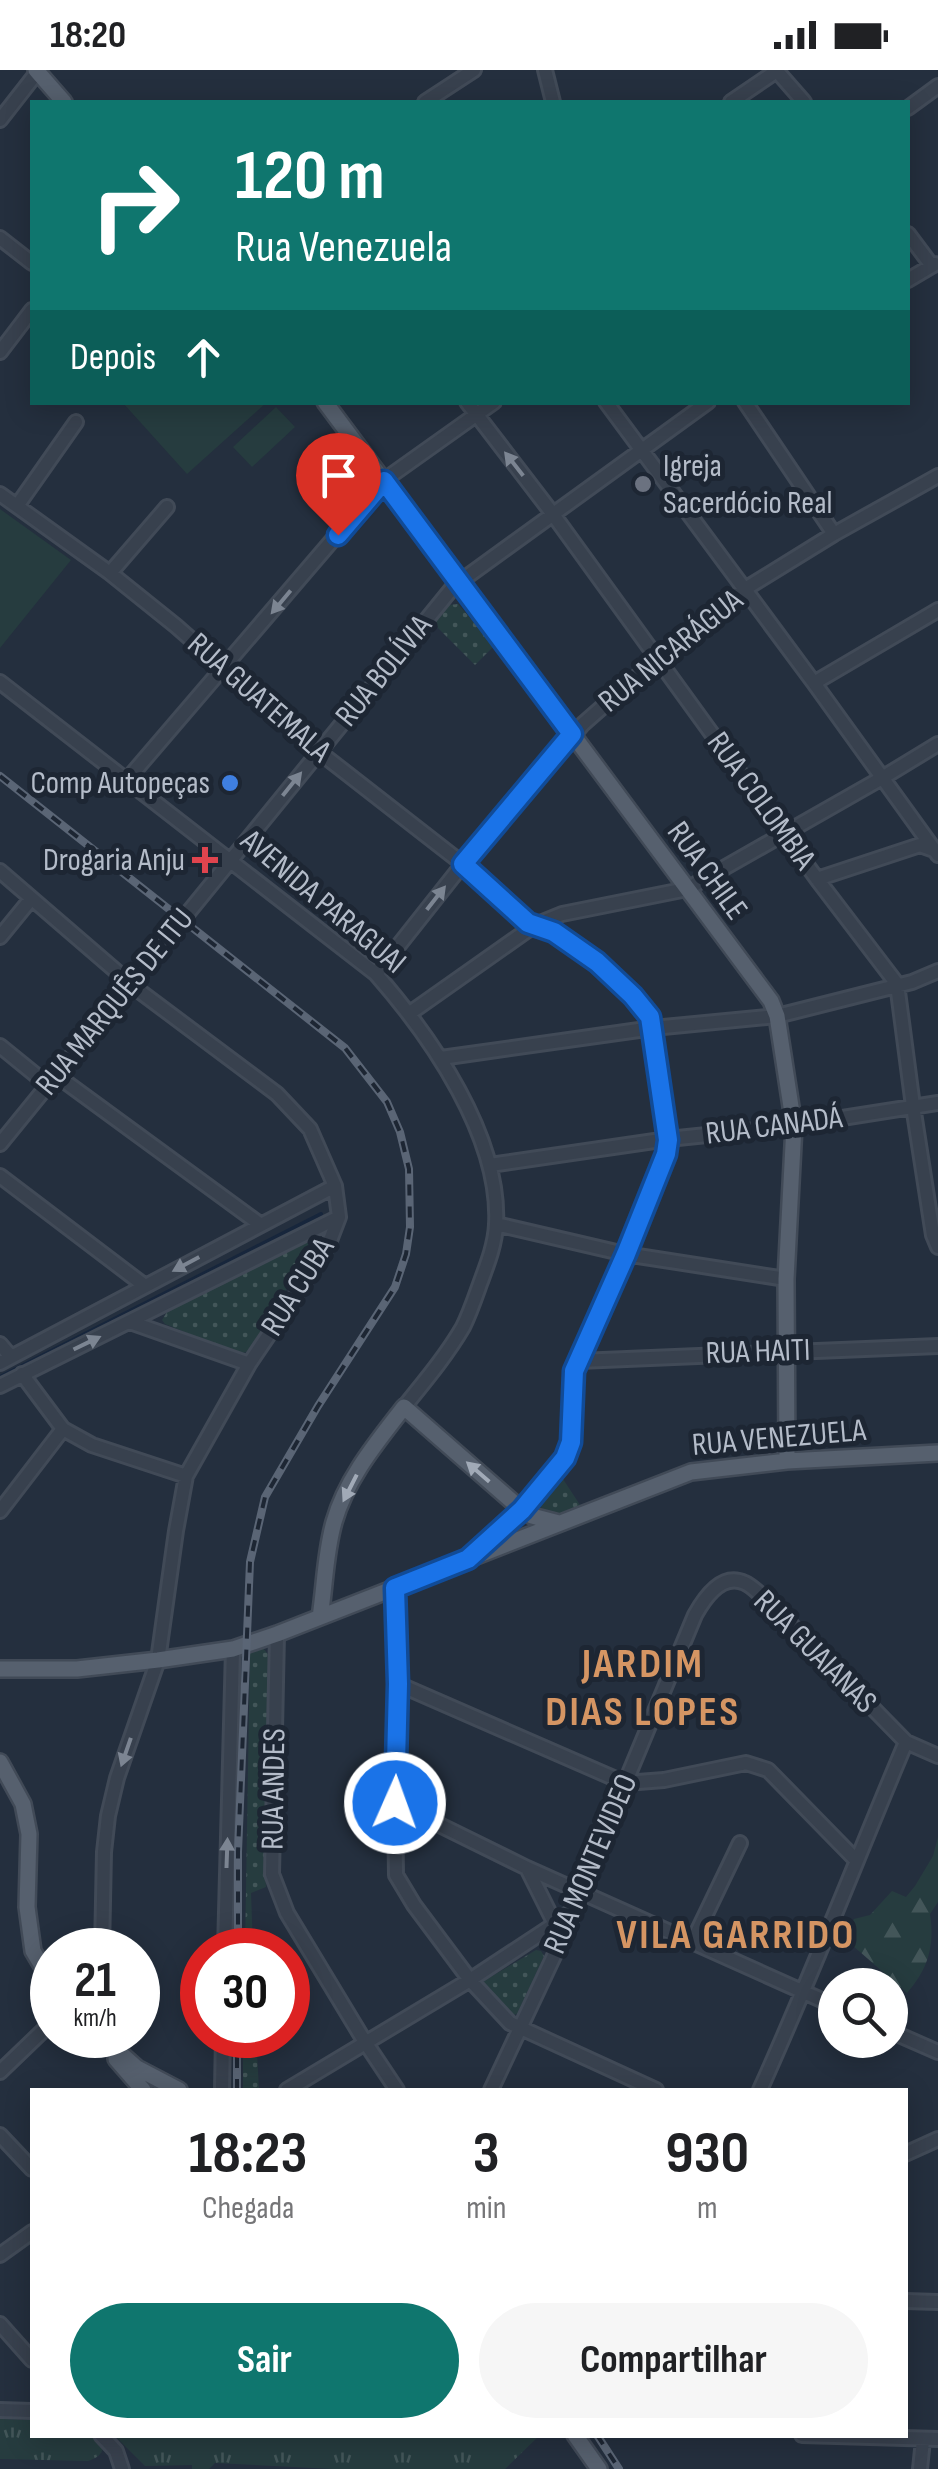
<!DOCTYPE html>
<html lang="pt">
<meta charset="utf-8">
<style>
body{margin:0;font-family:"Sofia Sans Condensed",sans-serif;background:#f6f6f6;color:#202124;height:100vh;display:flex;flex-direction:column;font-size:38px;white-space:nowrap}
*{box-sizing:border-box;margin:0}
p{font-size:32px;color:#757577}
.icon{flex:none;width:55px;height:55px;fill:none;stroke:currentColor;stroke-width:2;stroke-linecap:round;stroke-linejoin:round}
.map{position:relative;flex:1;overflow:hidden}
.sheet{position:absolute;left:30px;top:2018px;width:878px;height:350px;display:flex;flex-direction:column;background:#fff;border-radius:0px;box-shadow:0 5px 25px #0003}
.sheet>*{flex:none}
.hud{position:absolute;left:30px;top:30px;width:880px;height:305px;border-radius:0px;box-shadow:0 5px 25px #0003;background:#0f766e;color:#fff;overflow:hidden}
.tools{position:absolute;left:818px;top:1898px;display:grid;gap:20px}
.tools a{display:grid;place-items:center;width:90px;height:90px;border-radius:50%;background:#fff;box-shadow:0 5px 25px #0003;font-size:50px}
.speed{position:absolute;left:30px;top:1858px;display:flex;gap:20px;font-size:50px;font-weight:700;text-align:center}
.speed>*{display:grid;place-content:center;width:130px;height:130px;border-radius:50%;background:#fff;box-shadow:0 5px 25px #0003;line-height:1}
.speed small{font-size:25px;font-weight:400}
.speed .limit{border:15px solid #d22;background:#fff;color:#111}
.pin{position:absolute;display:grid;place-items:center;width:85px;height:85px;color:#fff;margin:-102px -42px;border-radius:50% 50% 50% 0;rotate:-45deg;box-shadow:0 0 10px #0007}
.pin .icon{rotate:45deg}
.me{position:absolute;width:110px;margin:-55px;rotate:2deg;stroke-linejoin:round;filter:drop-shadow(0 0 8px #0008)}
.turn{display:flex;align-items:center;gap:35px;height:210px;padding:0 40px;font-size:45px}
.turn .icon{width:130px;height:130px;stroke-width:2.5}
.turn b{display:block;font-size:70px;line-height:85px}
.then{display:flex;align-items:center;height:95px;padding:0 40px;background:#0003;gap:20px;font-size:38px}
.eta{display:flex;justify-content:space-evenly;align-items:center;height:170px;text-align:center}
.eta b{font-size:60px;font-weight:700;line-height:70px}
.button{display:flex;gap:20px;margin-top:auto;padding:20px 40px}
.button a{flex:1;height:115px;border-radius:60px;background:#0f766e;color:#fff;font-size:40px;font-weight:700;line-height:115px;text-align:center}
.button a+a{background:#f6f6f6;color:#202124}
.status{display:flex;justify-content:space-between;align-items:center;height:70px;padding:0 50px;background:#fff;direction:ltr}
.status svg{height:28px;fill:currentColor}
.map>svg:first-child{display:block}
.grass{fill:url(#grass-tufts)}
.forest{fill:url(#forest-firs)}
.park{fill:url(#park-dots)}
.pitch{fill:#263c3f}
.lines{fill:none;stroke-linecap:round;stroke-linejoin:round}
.stream{stroke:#17263c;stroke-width:4}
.minor-casing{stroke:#414a57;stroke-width:18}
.major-casing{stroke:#414a57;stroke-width:20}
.minor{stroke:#38414e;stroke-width:12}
.major{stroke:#56606e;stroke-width:15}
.rail-casing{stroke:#5a6575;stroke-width:8}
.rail{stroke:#1d2633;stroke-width:4;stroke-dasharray:11;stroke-linecap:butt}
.oneway{fill:#7c8592}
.oneway2{fill:#a1aab7}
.route-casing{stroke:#114b97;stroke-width:25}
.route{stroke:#1a73e8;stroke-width:18}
.worship-dot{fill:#6b7280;stroke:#1d2633;stroke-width:4}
.shop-dot{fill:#3f7fe0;stroke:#1d2633;stroke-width:4}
.health-dot{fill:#e0444e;stroke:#1d2633;stroke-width:4}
.labels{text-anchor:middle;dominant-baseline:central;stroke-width:10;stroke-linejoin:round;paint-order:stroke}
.poi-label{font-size:32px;fill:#b4bcc9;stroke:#1d2633;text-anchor:end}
.street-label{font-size:32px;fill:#b4bcc9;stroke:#1d2633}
.district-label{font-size:42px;font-weight:bold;letter-spacing:2.5px;fill:#d59563;stroke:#1d2633}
</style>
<div class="status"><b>18:20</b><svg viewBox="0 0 49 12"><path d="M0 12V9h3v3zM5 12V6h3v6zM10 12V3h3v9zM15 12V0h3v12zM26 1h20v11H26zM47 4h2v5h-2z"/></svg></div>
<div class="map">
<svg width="938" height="2399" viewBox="0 0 938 2399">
<defs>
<pattern id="grass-tufts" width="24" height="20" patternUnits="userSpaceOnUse" patternTransform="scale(2.5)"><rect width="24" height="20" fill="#263c3f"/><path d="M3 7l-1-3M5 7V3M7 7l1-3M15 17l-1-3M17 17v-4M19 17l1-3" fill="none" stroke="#435659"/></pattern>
<pattern id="forest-firs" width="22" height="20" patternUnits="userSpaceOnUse" patternTransform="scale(2.5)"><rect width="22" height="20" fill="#263c3f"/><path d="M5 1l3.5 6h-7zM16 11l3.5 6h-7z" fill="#435659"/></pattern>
<pattern id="park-dots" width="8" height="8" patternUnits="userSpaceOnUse" patternTransform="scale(2.5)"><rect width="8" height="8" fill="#263c3f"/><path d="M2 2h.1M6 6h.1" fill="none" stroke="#435659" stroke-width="1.8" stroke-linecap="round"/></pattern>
</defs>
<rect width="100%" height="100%" fill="#242f3e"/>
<path class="grass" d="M 0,2349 L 32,2350 L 32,2365 L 94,2365 L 103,2376 C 102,2386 96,2388 88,2391 L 0,2389 Z
M 114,2365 L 540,2365 L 505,2399 L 333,2399 L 215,2393 L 209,2399 L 192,2399 L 192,2395 L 145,2396 Z"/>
<path class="forest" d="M 938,1767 L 938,1832 L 930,1844 C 935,1876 928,1899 907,1923 L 844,1868 L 854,1849 L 870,1845 L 892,1821 L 906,1827 L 915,1816 L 933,1786 Z"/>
<path class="park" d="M 458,534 L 494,576 L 475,595 L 432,552 L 449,535 Z
M 307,1172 L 312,1178 L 249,1281 L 239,1284 L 165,1254 L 162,1250 L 167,1242 Z
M 561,1406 L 582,1438 L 553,1447 L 547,1445 L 538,1433 L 544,1424 Z
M 262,1577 L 269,1585 L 264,1789 L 266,1817 L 251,1823 L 253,1880 L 245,1880 L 250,1579 Z
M 536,1880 L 541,1881 L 544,1886 L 517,1944 L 512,1945 L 495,1932 L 484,1916 L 484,1911 Z
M 243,1965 L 256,1965 L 259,2020 L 243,2020 Z"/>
<path class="pitch" d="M 123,333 L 266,333 L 187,404 Z
M 276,337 L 295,357 L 252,397 L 233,377 Z
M 0,439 L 71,490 L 0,578 Z"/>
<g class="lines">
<path class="stream" d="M 0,1307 L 321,1144"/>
<g class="minor-casing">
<path id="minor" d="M 545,0 L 553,32
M 776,0 L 804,32
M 425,32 L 474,0
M 731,32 L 778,0
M 908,38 L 938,16
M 0,50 L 39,0
M 908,164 L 932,196
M 0,168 L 32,193
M 908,210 L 935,194
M 0,282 L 32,240
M 467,332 L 552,443 L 817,809 L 897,914 L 913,1036 L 933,1165 L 938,1177
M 606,332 L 814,613 L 938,785
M 745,332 L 834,464
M 0,424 L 110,503 L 176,556 L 318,681 L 463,794 L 518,846 L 528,853 L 554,861 L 597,892 L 633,926 L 650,947 L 668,1069 L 666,1083 L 625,1184 L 574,1301 L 569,1381 L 528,1434 L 474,1484
M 17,436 L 76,352
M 110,503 L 167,437
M 0,612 L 376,904 C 431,967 501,1067 496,1155 C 495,1175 487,1195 480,1214 C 475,1228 470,1243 463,1257 C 446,1286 425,1311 404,1337
M 814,613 L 938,540
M 126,711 L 383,411 L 494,332
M 0,801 L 138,920 L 277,1024 L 310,1059 L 335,1116 L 339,1147 L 329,1173 L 314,1198 L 249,1294 L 186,1406 L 176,1461 L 158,1590 L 117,1708 L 108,1746 L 104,1782 L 102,1880
M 817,809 L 920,775 L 934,780
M 0,867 L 31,829
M 376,904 L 463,794 L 583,654 L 665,582 L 745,519 L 834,464 L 938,406
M 410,943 L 535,855 L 562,844 L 687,819 L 882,708 L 938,674
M 0,976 L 48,1015
M 441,988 L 653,958 L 777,946 L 912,912 L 938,901
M 56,1005 L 261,1155
M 0,1074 L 454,516 L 708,332
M 490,1095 L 668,1069 L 785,1057 L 938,1033
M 0,1106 L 145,1216
M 496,1154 L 625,1184 L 786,1209
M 130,1252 L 249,1294
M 0,1274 L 11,1287
M 579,1291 L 938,1276
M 0,1293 L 335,1116
M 22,1304 L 63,1359 L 92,1375 L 186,1406
M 0,1316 L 339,1147
M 0,1441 L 63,1359
M 395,1518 L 398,1614 L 395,1733 L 396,1805 L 414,1835 L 470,1910 L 510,1953 L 656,2020
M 277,1564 L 272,1804 L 287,1843 L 365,1972 L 397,2020
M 398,1614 L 625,1713 L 664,1710 L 746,1693 L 768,1700 L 856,1790
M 395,1733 L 527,1798 L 835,1936
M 527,1798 L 555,1854
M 692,1873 L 740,1773
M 225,1880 L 233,1579
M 890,1961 L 938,1982
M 0,2002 L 52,1952
M 222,2020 L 223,1965
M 287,2020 L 470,1910 L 555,1854 L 572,1841
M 491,2020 L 577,1837 L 584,1812 L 695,1545 C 705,1527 722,1502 745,1513 C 752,1516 759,1524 765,1528 L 906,1672 L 938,1686
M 760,2020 C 812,1905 857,1788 906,1672
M 0,2065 L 32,2099
M 905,2084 L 938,2069
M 0,2185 L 32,2162
M 905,2231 L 938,2232
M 0,2254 L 32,2290
M 0,2340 L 32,2341
M 101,2365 L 116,2381 L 122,2399
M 802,2365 L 938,2369
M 920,2399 L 923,2370"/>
</g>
<g class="major-casing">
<path id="major" d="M 36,0 L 64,32
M 325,332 L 771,931 L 777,946 L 794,1056 L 786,1209 L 787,1391
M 320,1547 C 325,1515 325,1484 334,1452 C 346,1409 377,1372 404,1337 L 522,1440 L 532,1446 L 559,1453
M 0,1599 L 77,1599 L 158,1590 L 233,1579 L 277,1564 L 691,1402 L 787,1391 L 938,1383
M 0,1692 L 23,1734 L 29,1764 L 27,1837 L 33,1881 L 52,1913
M 100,1965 L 137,1998 L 179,2020
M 116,1989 L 143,2020
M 575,2365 L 599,2399"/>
</g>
<use href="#minor" class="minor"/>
<use href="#major" class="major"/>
<g class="rail-casing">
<path id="rail" d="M 0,706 L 345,978 L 387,1032 L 400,1062 L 409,1099 L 410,1157 L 406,1184 L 395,1217 L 318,1336 L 265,1427 L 250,1492 L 238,1782 L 238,1880
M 237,2020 L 237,1965
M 597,2365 L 619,2399"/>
</g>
<use href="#rail" class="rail"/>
</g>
<defs><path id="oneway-solid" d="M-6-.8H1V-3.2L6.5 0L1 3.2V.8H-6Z" transform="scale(2.5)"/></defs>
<g class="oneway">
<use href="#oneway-solid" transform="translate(514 394) rotate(-128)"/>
<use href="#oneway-solid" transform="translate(281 532) rotate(130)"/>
<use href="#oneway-solid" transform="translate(292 714) rotate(-51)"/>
<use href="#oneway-solid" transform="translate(436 828) rotate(-52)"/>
<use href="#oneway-solid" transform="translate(186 1194) rotate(152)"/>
<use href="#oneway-solid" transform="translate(87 1273) rotate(-26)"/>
<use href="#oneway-solid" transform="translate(126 1682) rotate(109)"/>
<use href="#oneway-solid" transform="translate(227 1783) rotate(-88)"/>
</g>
<g class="oneway2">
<use href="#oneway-solid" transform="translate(478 1402) rotate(-139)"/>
<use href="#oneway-solid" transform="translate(350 1418) rotate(117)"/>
</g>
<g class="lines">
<g class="route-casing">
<path id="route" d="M 338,465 L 384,411 L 572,664 L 463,794 L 528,853 L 554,862 L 597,892 L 633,926 L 650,947 L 668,1070 L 666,1084 L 626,1184 L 574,1301 L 571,1372 L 565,1388 L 522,1440 L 468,1489 L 395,1518 L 398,1614 L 395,1733"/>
</g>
<use href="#route" class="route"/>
</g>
<circle class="worship-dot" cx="643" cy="414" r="10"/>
<circle class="shop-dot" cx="230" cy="713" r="10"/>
<path class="health-dot" d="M200 775h10v10h10v10h-10v10h-10v-10h-10v-10h10z"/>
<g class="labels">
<g class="poi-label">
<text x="663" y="396" text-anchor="start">Igreja<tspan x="663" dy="37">Sacerdócio Real</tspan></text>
<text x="210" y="713">Comp Autopeças</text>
<text x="185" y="790">Drogaria Anju</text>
</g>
<g class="street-label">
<text transform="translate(671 581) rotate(-39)">RUA NICARÁGUA</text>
<text transform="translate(384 601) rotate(-51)">RUA BOLÍVIA</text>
<text transform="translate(259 628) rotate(41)">RUA GUATEMALA</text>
<text transform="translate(761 731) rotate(54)">RUA COLOMBIA</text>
<text transform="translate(707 801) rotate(54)">RUA CHILE</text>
<text transform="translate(323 832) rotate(40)">AVENIDA PARAGUAI</text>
<text transform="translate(115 932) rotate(-51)">RUA MARQUÊS DE ITU</text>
<text transform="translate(774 1056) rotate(-7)">RUA CANADÁ</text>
<text transform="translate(298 1217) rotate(-58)">RUA CUBA</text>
<text transform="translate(758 1282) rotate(-2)">RUA HAITI</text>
<text transform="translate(779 1368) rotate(-5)">RUA VENEZUELA</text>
<text transform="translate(815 1582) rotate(45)">RUA GUAIANAS</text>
<text transform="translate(274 1719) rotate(-89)">RUA ANDES</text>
<text transform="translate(591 1794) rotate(-67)">RUA MONTEVIDEO</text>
</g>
<g class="district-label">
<text x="643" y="1594">JARDIM<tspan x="643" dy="48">DIAS LOPES</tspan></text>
<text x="736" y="1865">VILA GARRIDO</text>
</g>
</g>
</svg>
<div class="tools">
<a><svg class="icon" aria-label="search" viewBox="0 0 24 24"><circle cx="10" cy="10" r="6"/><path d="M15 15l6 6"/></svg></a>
</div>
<div class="speed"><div>21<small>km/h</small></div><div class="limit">30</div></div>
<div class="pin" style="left:338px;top:465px;background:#d93025"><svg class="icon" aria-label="arrive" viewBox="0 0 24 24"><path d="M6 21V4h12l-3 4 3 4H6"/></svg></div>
<svg class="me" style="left:395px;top:1733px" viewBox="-20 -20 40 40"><circle r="17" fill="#1a73e8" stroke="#fff" stroke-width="3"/><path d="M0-11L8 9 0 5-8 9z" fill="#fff"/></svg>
<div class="hud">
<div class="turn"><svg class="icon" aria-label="right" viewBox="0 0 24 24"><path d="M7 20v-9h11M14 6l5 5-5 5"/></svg><div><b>120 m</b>Rua Venezuela</div></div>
<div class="then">Depois<svg class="icon" aria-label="ahead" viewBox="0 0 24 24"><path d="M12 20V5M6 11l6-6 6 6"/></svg></div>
</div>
<section class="sheet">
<div class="eta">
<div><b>18:23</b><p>Chegada</p></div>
<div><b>3</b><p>min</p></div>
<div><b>930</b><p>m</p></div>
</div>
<div class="button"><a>Sair</a><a>Compartilhar</a></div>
</section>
</div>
